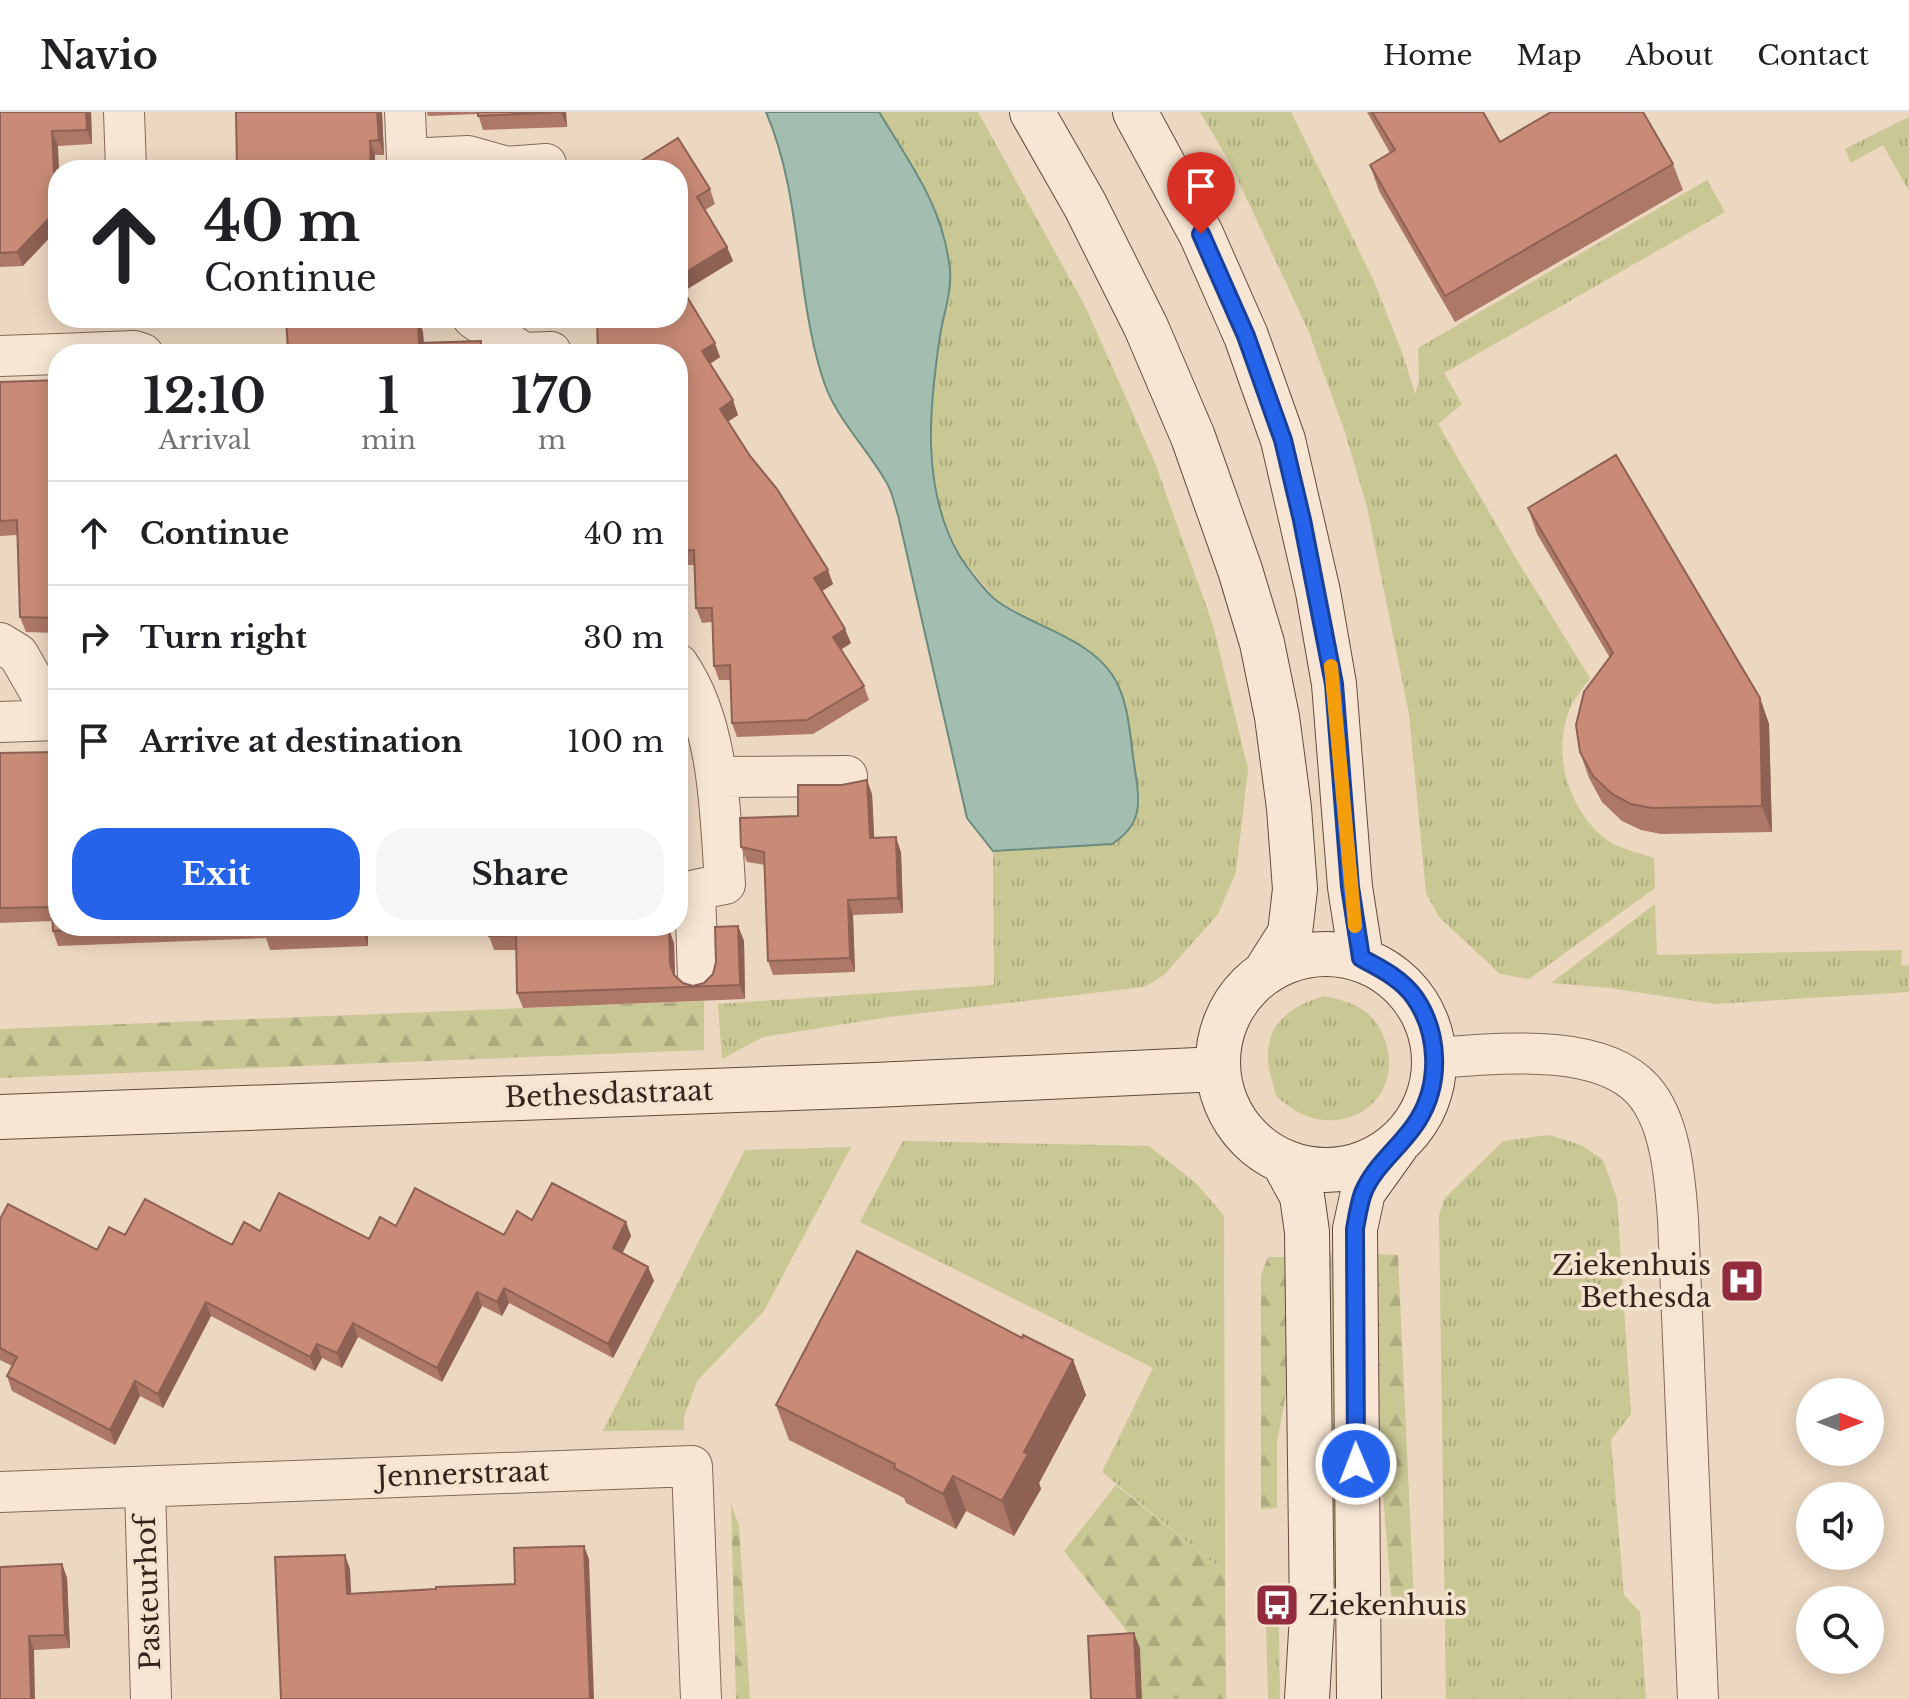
<!DOCTYPE html>
<style>
body{margin:0;font-family:"Libre Baskerville",serif;background:#f6f6f6;color:#202124;height:100vh;display:flex;flex-direction:column;font-size:30px;white-space:nowrap}
*{box-sizing:border-box;margin:0}
p{font-size:26px;color:#757577}
.icon{flex:none;width:44px;height:44px;fill:none;stroke:currentColor;stroke-width:2;stroke-linecap:round;stroke-linejoin:round}
.map{position:relative;flex:1;overflow:hidden}
.side{position:absolute;left:48px;top:232px;width:640px;height:592px;display:flex;flex-direction:column;background:#fff;border-radius:32px;box-shadow:0 4px 20px #0003}
.side>*{flex:none}
.top-card{position:absolute;left:48px;top:48px;width:640px;height:168px;border-radius:32px;box-shadow:0 4px 20px #0003;background:#fff;color:#202124;overflow:hidden}
.needle{width:52px;rotate:90deg}
.controls{position:absolute;left:1796px;top:1266px;display:grid;gap:16px}
.controls a{display:grid;place-items:center;width:88px;height:88px;border-radius:50%;background:#fff;box-shadow:0 4px 20px #0003;font-size:40px}
.pin{position:absolute;display:grid;place-items:center;width:68px;height:68px;color:#fff;margin:-82px -34px;border-radius:50% 50% 50% 0;rotate:-45deg;box-shadow:0 0 8px #0007}
.pin .icon{rotate:45deg}
.me{position:absolute;width:88px;margin:-44px;rotate:359deg;stroke-linejoin:round;filter:drop-shadow(0 0 6px #0008)}
.turn{display:flex;align-items:center;gap:28px;height:168px;padding:0 24px;font-size:36px}
.turn .icon{width:104px;height:104px;stroke-width:2.5}
.turn b{display:block;font-size:56px;line-height:68px}
.eta{display:flex;justify-content:space-evenly;align-items:center;height:136px;text-align:center}
.eta b{font-size:48px;font-weight:800;line-height:56px}
.cta{display:flex;gap:16px;margin-top:auto;padding:16px 24px}
.cta a{flex:1;height:92px;border-radius:32px;background:#2563eb;color:#fff;font-size:32px;font-weight:800;line-height:92px;text-align:center}
.cta a+a{background:#f6f6f6;color:#202124}
ul{padding:0;list-style:none}
li{display:flex;align-items:center;gap:24px;height:104px;padding:0 24px;border-top:2px solid #e0e0e0}
li div{flex:1}
li b{display:block;font-size:30px}
li em{font-style:normal}
header{display:flex;align-items:center;gap:48px;box-sizing:border-box;height:112px;padding:0 40px;background:#fff;border-bottom:2px solid #e0e0e0}
header strong{font-size:38px}
nav{display:flex;gap:44px;margin-inline-start:auto;font-size:28px}
.map>svg:first-child{display:block}
.grass{fill:url(#grass-tufts)}
.forest{fill:url(#forest-firs)}
.water{fill:#a3beb1;stroke:#6a8c7e;stroke-width:2}
.lines{fill:none;stroke-linecap:round;stroke-linejoin:round}
.street-casing{stroke:#846859;stroke-width:42}
.secondary-casing{stroke:#664a3c;stroke-width:46}
.street{stroke:#f7e6d3;stroke-width:40}
.secondary{stroke:#f7e6d3;stroke-width:44}
.wall{fill:#ad7866}
.shaded-wall{fill:#8d6153}
.building{fill:#c98b77;stroke:#8d6153;stroke-width:2}
.route-casing{stroke:#184099;stroke-width:20}
.route{stroke:#2563eb;stroke-width:14}
.slow{stroke:#f59e0b;stroke-width:14}
.labels{text-anchor:middle;dominant-baseline:central;stroke-width:7;stroke-linejoin:round;paint-order:stroke}
.street-label{font-size:28px;fill:#34241d;stroke:#f4e3cf}
.poi-label{font-size:28px;fill:#34241d;stroke:#f4e3cf;text-anchor:end}
</style>
<header>
<strong>Navio</strong>
<nav><a>Home</a><a>Map</a><a>About</a><a>Contact</a></nav>
</header>
<div class="map">
<svg width="1909" height="1587" viewBox="0 0 1909 1587">
<defs>
<pattern id="grass-tufts" width="24" height="20" patternUnits="userSpaceOnUse" patternTransform="scale(2)"><rect width="24" height="20" fill="#c9c794"/><path d="M3 7l-1-3M5 7V3M7 7l1-3M15 17l-1-3M17 17v-4M19 17l1-3" fill="none" stroke="#adab7f"/></pattern>
<pattern id="forest-firs" width="22" height="20" patternUnits="userSpaceOnUse" patternTransform="scale(2)"><rect width="22" height="20" fill="#c9c794"/><path d="M5 1l3.5 6h-7zM16 11l3.5 6h-7z" fill="#adab7f"/></pattern>
</defs>
<rect width="100%" height="100%" fill="#ecd7c0"/>
<path class="grass" d="M 879,0 L 978,0 L 1086,196 L 1155,351 L 1213,513 L 1248,657 L 1236,760 L 1218,802 L 1164,863 L 1144,875 L 889,905 L 763,925 L 722,947 L 718,892 L 994,873 L 993,739 L 1112,732 L 1135,709 L 1140,688 L 1123,588 L 1113,564 L 1074,530 L 996,488 L 960,444 L 941,400 L 931,348 L 930,296 L 950,162 L 943,123 L 932,88 Z
M 1200,0 L 1291,0 L 1373,167 L 1403,243 L 1415,282 L 1419,269 L 1418,236 L 1707,68 L 1725,100 L 1444,261 L 1462,292 L 1438,312 L 1517,448 L 1590,566 C 1584,575 1577,583 1572,592 C 1550,638 1567,697 1607,728 C 1620,737 1639,741 1654,746 L 1655,776 L 1529,867 L 1500,862 L 1439,805 L 1426,781 L 1409,602 L 1367,395 L 1345,320 L 1308,218 L 1230,51 Z
M 1909,5 L 1909,79 L 1883,33 L 1851,51 L 1845,37 Z
M 1655,792 L 1657,843 L 1902,838 L 1901,853 L 1909,854 L 1909,880 L 1715,892 L 1609,876 L 1551,871 Z
M 1324,884 C 1359,891 1380,902 1388,939 C 1390,949 1389,966 1384,975 C 1367,1011 1321,1018 1290,995 C 1286,991 1279,988 1276,983 C 1274,978 1273,970 1271,965 C 1259,920 1283,896 1324,884 Z
M 1549,1023 L 1581,1033 L 1603,1048 L 1617,1087 L 1631,1302 L 1611,1328 L 1624,1483 L 1640,1500 L 1646,1587 L 1446,1587 L 1439,1103 L 1445,1086 L 1503,1029 Z
M 903,1029 L 1149,1034 L 1197,1072 L 1224,1104 L 1225,1461 L 1102,1360 L 1153,1256 L 860,1110 Z
M 851,1035 L 764,1199 L 697,1269 L 684,1305 L 684,1318 L 603,1319 L 745,1038 Z
M 1326,1141 L 1346,1141 L 1345,1495 L 1328,1496 Z
M 1266,1512 L 1279,1513 L 1280,1587 L 1268,1587 Z"/>
<path class="forest" d="M 704,889 L 704,938 L 0,966 L 0,917 Z
M 1376,1142 L 1398,1143 L 1414,1492 L 1392,1494 L 1375,1284 Z
M 1268,1145 L 1294,1145 L 1290,1259 L 1277,1330 L 1277,1396 L 1261,1397 L 1261,1163 Z
M 1116,1373 L 1225,1461 L 1226,1587 L 1142,1587 L 1140,1536 L 1064,1439 Z
M 731,1392 L 739,1414 L 750,1587 L 736,1587 Z"/>
<path class="water" d="M 766,0 L 879,0 C 911,53 943,94 950,158 C 952,179 943,204 940,224 C 929,297 921,376 959,443 C 966,454 986,481 997,489 C 1033,515 1088,525 1113,564 C 1130,590 1130,629 1135,658 C 1140,691 1143,712 1112,732 L 993,739 L 967,706 L 898,403 C 894,391 892,378 885,368 C 864,332 834,305 822,264 C 795,178 802,83 766,0 Z"/>
<g class="lines">
<g class="street-casing">
<path id="street" d="M 124,0 L 126,58
M 405,0 L 407,47 L 468,44 L 507,55 L 546,52 L 546,58
M 473,206 L 523,241 L 551,240
M 59,242 L 134,239 L 143,242
M 0,244 L 58,242
M 0,531 L 18,542 L 56,608
M 678,552 C 720,613 720,700 725,772 L 695,778 L 698,865
M 0,610 L 58,608
M 717,665 L 847,664
M 1435,946 C 1494,942 1599,929 1643,978 C 1671,1009 1675,1067 1678,1107 L 1698,1587
M 145,1375 L 151,1587
M 0,1380 L 692,1354 L 701,1587"/>
</g>
<g class="secondary-casing">
<path id="secondary" d="M 1032,0 L 1085,93 L 1146,215 L 1193,325 L 1240,458 L 1262,531 L 1277,605 L 1289,696 L 1295,777 L 1290,821 L 1266,859
M 1135,0 L 1201,122 L 1246,224 L 1283,328 L 1318,480 L 1334,572 L 1350,775 L 1361,846
M1218 950a108 108 0 1 1 216 0a108 108 0 1 1-216 0Z
M 0,1005 L 875,973 L 1218,957
M 1284,1051 L 1302,1084 L 1307,1120 L 1312,1503 L 1307,1587
M 1359,1587 L 1355,1117 L 1363,1080 L 1396,1034"/>
</g>
<use href="#street" class="street"/>
<use href="#secondary" class="secondary"/>
</g>
<path class="wall" d="M 0,0 L 91,0 L 92,32 L 58,34 L 23,154 L 0,155 Z
M 382,0 L 384,43 L 375,43 L 375,58 L 237,58 Z
M 427,0 L 566,0 L 567,15 L 483,18 L 478,2 L 428,4 Z
M 1367,0 L 1483,0 L 1500,30 L 1673,52 L 1683,78 L 1455,210 L 1379,79 L 1370,53 L 1390,41 Z
M 678,58 L 710,77 L 715,92 L 705,98 L 727,135 L 733,149 L 684,179 L 720,245 L 710,252 L 738,303 L 728,309 L 833,472 L 822,479 L 851,531 L 841,538 L 864,574 L 869,588 L 813,622 L 737,625 L 732,611 L 730,568 L 719,568 L 714,554 L 712,510 L 702,511 L 696,496 L 695,453 L 678,453 Z
M 286,206 L 361,206 L 361,209 L 418,206 L 423,220 L 424,231 L 485,242 L 289,242 L 288,238 Z
M 58,268 L 57,521 L 26,520 L 20,505 L 17,423 L 0,424 L 0,270 Z
M 1528,396 L 1760,586 L 1769,612 L 1772,720 L 1661,722 L 1641,718 L 1622,709 L 1602,690 L 1589,666 L 1580,640 L 1610,546 L 1537,422 Z
M 0,641 L 58,814 L 368,814 L 368,834 L 270,838 L 266,826 L 58,834 L 53,819 L 53,809 L 0,811 Z
M 872,682 L 874,726 L 901,740 L 903,801 L 853,803 L 855,860 L 773,863 L 768,849 L 765,753 L 747,750 L 741,735 L 798,704 Z
M 625,814 L 625,818 L 674,831 L 675,865 L 683,871 L 693,874 L 704,871 L 713,862 L 738,814 L 744,829 L 745,887 L 523,896 L 517,881 L 516,838 L 494,838 L 489,824 Z
M 0,1107 L 97,1138 L 125,1123 L 232,1133 L 260,1119 L 369,1127 L 396,1114 L 504,1123 L 532,1108 L 626,1110 L 631,1124 L 622,1141 L 648,1155 L 654,1169 L 613,1246 L 509,1191 L 502,1204 L 482,1194 L 442,1270 L 358,1225 L 342,1256 L 322,1246 L 315,1259 L 211,1204 L 163,1296 L 140,1284 L 115,1333 L 12,1279 L 7,1264 L 12,1254 L 0,1248 Z
M 1022,1226 L 1073,1248 L 1086,1283 L 1039,1371 L 1041,1377 L 1014,1424 L 966,1399 L 956,1417 L 906,1391 L 904,1386 L 789,1328 L 776,1293 Z
M 62,1452 L 67,1466 L 70,1536 L 34,1538 L 0,1587 Z"/>
<path class="shaded-wall" d="M 86,0 L 91,0 L 92,32 L 87,18 Z
M 377,0 L 382,0 L 384,43 L 379,28 Z
M 561,0 L 566,0 L 567,15 Z
M 52,19 L 58,34 L 59,58 L 58,117 L 23,154 L 17,140 Z
M 370,29 L 375,43 L 375,58 L 371,58 Z
M 727,135 L 733,149 L 681,181 L 678,172 L 678,165 Z
M 418,206 L 423,220 L 424,242 L 419,231 Z
M 481,229 L 485,242 L 481,242 Z
M 715,231 L 720,245 L 708,253 L 702,239 Z
M 733,288 L 738,303 L 726,311 L 720,297 Z
M 828,458 L 833,472 L 819,481 L 814,466 Z
M 845,517 L 851,531 L 838,539 L 833,525 Z
M 1760,586 L 1769,612 L 1772,720 L 1762,694 Z
M 867,668 L 872,682 L 875,741 L 870,726 Z
M 896,725 L 901,740 L 903,801 L 898,786 Z
M 848,788 L 853,803 L 855,860 L 850,846 Z
M 363,814 L 368,814 L 368,834 L 363,820 Z
M 738,814 L 744,829 L 745,887 L 740,873 Z
M 669,817 L 674,831 L 675,867 L 670,852 Z
M 626,1110 L 631,1124 L 618,1150 L 613,1136 Z
M 648,1155 L 654,1169 L 613,1246 L 608,1232 Z
M 504,1176 L 509,1191 L 502,1204 L 497,1190 Z
M 477,1180 L 482,1194 L 442,1270 L 437,1256 Z
M 206,1190 L 211,1204 L 163,1296 L 158,1282 Z
M 353,1211 L 358,1225 L 342,1256 L 337,1241 Z
M 317,1232 L 322,1246 L 315,1259 L 310,1245 Z
M 1073,1248 L 1086,1283 L 1039,1371 L 1041,1377 L 1014,1424 L 1002,1389 L 1024,1340 Z
M 135,1269 L 140,1284 L 115,1333 L 110,1318 Z
M 953,1364 L 966,1399 L 956,1417 L 943,1382 Z
M 584,1434 L 589,1447 L 594,1587 L 590,1587 Z
M 345,1443 L 350,1457 L 352,1495 L 347,1482 Z
M 62,1452 L 67,1466 L 70,1536 L 65,1523 Z
M 1134,1521 L 1140,1536 L 1142,1587 L 1137,1587 Z
M 29,1524 L 34,1538 L 35,1587 L 31,1587 Z"/>
<path class="building" d="M 0,0 L 86,0 L 87,18 L 52,19 L 56,99 L 17,140 L 0,141 Z
M 236,0 L 377,0 L 379,28 L 370,29 L 371,58 L 237,58 Z
M 478,0 L 561,0 L 478,4 Z
M 1372,0 L 1483,0 L 1500,30 L 1551,0 L 1643,0 L 1673,52 L 1445,184 L 1370,53 L 1395,38 Z
M 678,26 L 710,77 L 697,85 L 727,135 L 678,165 L 678,58 L 627,58 Z
M 678,170 L 715,231 L 702,239 L 733,288 L 720,297 L 750,344 L 777,377 L 828,458 L 814,466 L 845,517 L 833,525 L 864,574 L 807,608 L 732,611 L 730,553 L 714,554 L 712,496 L 696,496 L 694,438 L 678,439 L 678,242 L 598,242 L 597,206 L 678,206 Z
M 286,206 L 356,206 L 356,209 L 418,206 L 419,231 L 481,229 L 481,242 L 349,242 L 349,236 L 288,238 Z
M 58,268 L 58,528 L 56,506 L 20,505 L 17,408 L 0,409 L 0,270 Z
M 1616,343 L 1760,586 L 1762,694 L 1652,696 L 1631,692 L 1612,682 L 1593,664 L 1580,640 L 1576,613 L 1584,580 L 1613,541 L 1528,396 Z
M 58,640 L 58,814 L 204,814 L 53,819 L 52,795 L 0,796 L 0,641 Z
M 867,668 L 870,726 L 896,725 L 898,786 L 848,788 L 850,846 L 768,849 L 764,740 L 741,735 L 740,706 L 798,704 L 798,673 L 842,673 Z
M 264,814 L 363,814 L 363,820 L 265,823 Z
M 489,814 L 620,814 L 620,818 L 669,817 L 670,852 L 674,863 L 683,871 L 693,874 L 704,871 L 713,862 L 716,850 L 715,815 L 738,814 L 740,873 L 517,881 L 516,823 L 489,824 Z
M 552,1071 L 626,1110 L 613,1136 L 648,1155 L 608,1232 L 504,1176 L 497,1190 L 477,1180 L 437,1256 L 353,1211 L 337,1241 L 317,1232 L 310,1245 L 206,1190 L 158,1282 L 135,1269 L 110,1318 L 7,1264 L 17,1245 L 0,1236 L 0,1107 L 8,1092 L 97,1138 L 109,1115 L 125,1123 L 145,1087 L 232,1133 L 244,1110 L 260,1119 L 279,1081 L 369,1127 L 380,1105 L 396,1114 L 415,1076 L 504,1123 L 517,1099 L 532,1108 Z
M 857,1139 L 1022,1226 L 1023,1223 L 1073,1248 L 1024,1340 L 1028,1342 L 1002,1389 L 953,1364 L 943,1382 L 894,1356 L 895,1352 L 776,1293 Z
M 584,1434 L 590,1587 L 281,1587 L 275,1445 L 345,1443 L 347,1482 L 436,1477 L 436,1475 L 515,1472 L 514,1436 Z
M 62,1452 L 65,1523 L 29,1524 L 31,1587 L 0,1587 L 0,1455 Z
M 1134,1521 L 1137,1587 L 1091,1587 L 1088,1524 Z"/>
<g class="lines">
<g class="route-casing">
<path id="route" d="M 1201,122 L 1246,224 L 1283,328 L 1302,408 L 1334,572 L 1350,775 L 1361,846 C 1380,856 1402,867 1415,886 C 1439,921 1441,971 1418,1008 C 1403,1033 1374,1053 1363,1081 C 1359,1092 1357,1106 1355,1117 L 1356,1352"/>
</g>
<use href="#route" class="route"/>
<path class="slow" d="M 1331,554 L 1355,814"/>
</g>
<defs>
<g id="hospital-square" transform="scale(2.3)"><rect x="-9" y="-9" width="18" height="18" rx="4" fill="#912b3d" stroke="#f4e3cf"/><path d="M-5-5h3v3.5h4V-5h3V5h-3V1.5h-4V5h-3Z" fill="#fff"/></g>
<g id="bus-square" transform="scale(2.3)"><rect x="-9" y="-9" width="18" height="18" rx="4" fill="#912b3d" stroke="#f4e3cf"/><path d="M-5-6H5V4H4V6H2V4H-2V6H-4V4H-5ZM-3.5-4V0h7V-4ZM-3.5 1.2v1.5H-2V1.2ZM2 1.2v1.5H3.5V1.2Z" fill="#fff"/></g>
</defs>
<g fill-rule="evenodd">
<use href="#hospital-square" x="1742" y="1169"/>
<use href="#bus-square" x="1277" y="1493"/>
</g>
<g class="labels">
<g class="street-label">
<text transform="translate(609 982) rotate(-2)">Bethesdastraat</text>
<text transform="translate(463 1362) rotate(-2)">Jennerstraat</text>
<text transform="translate(148 1481) rotate(-92)">Pasteurhof</text>
</g>
<g class="poi-label">
<text x="1711" y="1153">Ziekenhuis<tspan x="1711" dy="32">Bethesda</tspan></text>
<text x="1308" y="1493" text-anchor="start">Ziekenhuis</text>
</g>
</g>
</svg>
<div class="controls">
<a><svg class="needle" viewBox="-14 -14 28 28"><path d="M0-13l5 13h-10z" fill="#e53935"/><path d="M0 13l5-13h-10z" fill="#757577"/></svg></a>
<a><svg class="icon" aria-label="sound" viewBox="0 0 24 24"><path d="M4 9h4l5-4v14l-5-4H4zM17 9q2 3 0 6"/></svg></a>
<a><svg class="icon" aria-label="search" viewBox="0 0 24 24"><circle cx="10" cy="10" r="6"/><path d="M15 15l6 6"/></svg></a>
</div>
<div class="pin" style="left:1201px;top:122px;background:#d93025"><svg class="icon" aria-label="arrive" viewBox="0 0 24 24"><path d="M6 21V4h12l-3 4 3 4H6"/></svg></div>
<svg class="me" style="left:1356px;top:1352px" viewBox="-20 -20 40 40"><circle r="17" fill="#2563eb" stroke="#fff" stroke-width="3"/><path d="M0-11L8 9 0 5-8 9z" fill="#fff"/></svg>
<div class="top-card">
<div class="turn"><svg class="icon" aria-label="ahead" viewBox="0 0 24 24"><path d="M12 20V5M6 11l6-6 6 6"/></svg><div><b>40 m</b>Continue</div></div>
</div>
<section class="side">
<div class="eta">
<div><b>12:10</b><p>Arrival</p></div>
<div><b>1</b><p>min</p></div>
<div><b>170</b><p>m</p></div>
</div>
<ul>
<li><svg class="icon" aria-label="ahead" viewBox="0 0 24 24"><path d="M12 20V5M6 11l6-6 6 6"/></svg><div><b>Continue</b></div><em>40 m</em></li>
<li><svg class="icon" aria-label="right" viewBox="0 0 24 24"><path d="M7 20v-9h11M14 6l5 5-5 5"/></svg><div><b>Turn right</b></div><em>30 m</em></li>
<li><svg class="icon" aria-label="arrive" viewBox="0 0 24 24"><path d="M6 21V4h12l-3 4 3 4H6"/></svg><div><b>Arrive at destination</b></div><em>100 m</em></li>
</ul>
<div class="cta"><a>Exit</a><a>Share</a></div>
</section>
</div>
